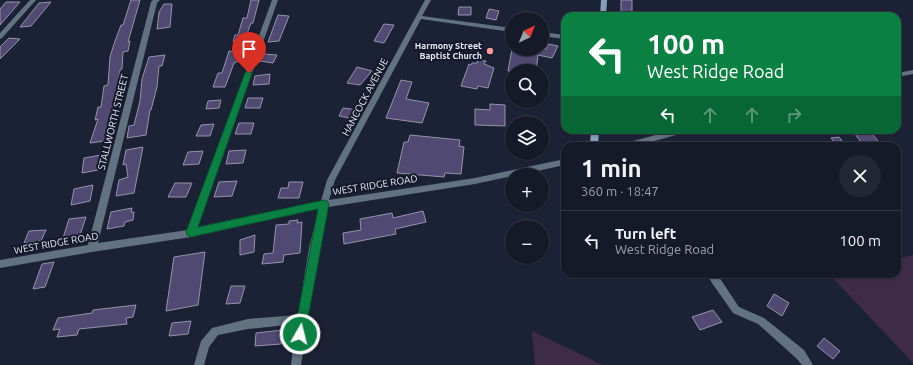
<!DOCTYPE html>
<meta charset="utf-8">
<style>
body{margin:0;font-family:Ubuntu,sans-serif;background:#222734;color:#f1f3f6;height:100vh;display:flex;flex-direction:column;font-size:15px;white-space:nowrap}
*{box-sizing:border-box;margin:0}
p{font-size:13px;color:#9da1a8}
.icon{flex:none;width:22px;height:22px;fill:none;stroke:currentColor;stroke-width:2;stroke-linecap:round;stroke-linejoin:round}
.map{position:relative;flex:1;overflow:hidden}
.side{position:absolute;left:561px;top:142px;width:340px;height:136px;display:flex;flex-direction:column;background:#151a28;border-radius:12px;box-shadow:0 1px 3px #0004,0 0 0 1px #343845}
.side>*{flex:none}
.banner{position:absolute;left:561px;top:12px;width:340px;height:122px;border-radius:12px;box-shadow:0 1px 3px #0004,0 0 0 1px #343845;background:#0b8043;color:#fff;overflow:hidden}
.needle{width:26px;rotate:43deg}
.controls{position:absolute;left:505px;top:12px;display:grid;gap:8px}
.controls a{display:grid;place-items:center;width:44px;height:44px;border-radius:50%;background:#151a28;box-shadow:0 1px 3px #0004,0 0 0 1px #343845;font-size:20px}
.pin{position:absolute;display:grid;place-items:center;width:34px;height:34px;color:#fff;margin:-41px -17px;border-radius:50% 50% 50% 0;rotate:-45deg;box-shadow:0 0 4px #0007}
.pin .icon{rotate:45deg}
.me{position:absolute;width:44px;margin:-22px;rotate:8deg;stroke-linejoin:round;filter:drop-shadow(0 0 3px #0008)}
.turn{display:flex;align-items:center;gap:14px;height:84px;padding:0 20px;font-size:18px}
.turn .icon{width:52px;height:52px;stroke-width:2.5}
.turn b{display:block;font-size:28px;line-height:34px}
.lanes{display:flex;align-items:center;height:38px;padding:0 20px;background:#0003;justify-content:center;gap:20px;direction:ltr}
.lanes .off{opacity:.35}
.round{display:grid;place-items:center;flex:none;width:42px;height:42px;border-radius:21px;background:#222734}
.overview{display:flex;align-items:center;justify-content:space-between;height:68px;padding:0 20px}
h1{font-size:24px;font-weight:600;line-height:30px}
ul{padding:0;list-style:none}
li{display:flex;align-items:center;gap:12px;height:60px;padding:0 20px;border-top:1px solid #343845}
li div{flex:1}
li b{display:block;font-size:15px}
li em{font-style:normal}
.map>svg:first-child{display:block}
.green{fill:#3e2a49}
.building{fill:#504972;stroke:#9693ac}
.lines{fill:none;stroke-linecap:round;stroke-linejoin:round}
.street{fill:#627281;fill-rule:evenodd}
.secondary{fill:#859fb7;fill-rule:evenodd}
.route{fill:#0b8043;stroke:#07532c}
.poi-dot{fill:#f59b9e;stroke:#13192a;stroke-width:1.5}
.labels{text-anchor:middle;dominant-baseline:central;stroke-width:4;stroke-linejoin:round;paint-order:stroke}
.far-poi-label{font-size:9px;font-weight:bold;fill:#e5eaf6;stroke:#13192a;text-anchor:end}
.street-label{font-size:10px;fill:#e5eaf6;stroke:#13192a}
</style>
<div class="map">
<svg width="913" height="365" viewBox="0 0 913 365">
<rect width="100%" height="100%" fill="#1c2235"/>
<path class="green" d="M 913,255 L 913,363 L 829,274 L 897,274 L 897,259 Z
M 532,331 L 603,365 L 535,365 Z"/>
<path class="building" d="M 131,0 L 140,0 L 128,42 L 130,41 L 128,51 L 123,52 L 122,69 L 120,70 L 117,93 L 110,124 L 105,141 L 90,143 L 98,119 L 95,120 L 98,107 L 101,107 L 104,86 L 108,85 L 110,57 L 114,44 L 121,25 L 123,25 Z
M 251,0 L 259,0 L 253,23 L 251,23 L 244,42 L 233,42 L 235,35 L 238,35 L 243,18 L 247,18 Z
M 621,0 L 632,0 L 632,13 L 621,12 Z
M 6,2 L 20,2 L 0,25 L 0,9 Z
M 51,2 L 31,26 L 20,27 L 39,3 Z
M 164,4 L 172,4 L 170,27 L 157,29 L 159,12 Z
M 459,7 L 471,7 L 471,15 L 458,15 Z
M 489,9 L 499,11 L 496,20 L 486,18 Z
M 278,15 L 289,16 L 279,41 L 268,42 Z
M 384,24 L 394,25 L 384,43 L 374,41 Z
M 9,38 L 20,39 L 0,59 L 0,47 Z
M 549,44 L 558,46 L 552,58 L 538,55 L 536,71 L 508,71 L 512,49 L 546,49 Z
M 229,51 L 240,52 L 237,62 L 234,63 L 225,87 L 213,87 L 218,73 L 222,73 Z
M 264,54 L 277,55 L 273,63 L 260,61 Z
M 165,55 L 162,66 L 159,66 L 157,87 L 151,110 L 150,110 L 146,135 L 127,138 L 129,126 L 134,125 L 140,101 L 142,79 L 149,57 Z
M 478,60 L 486,61 L 484,64 L 494,68 L 488,88 L 478,86 L 477,89 L 461,86 L 469,64 L 471,65 L 472,63 L 477,63 Z
M 357,67 L 372,71 L 360,85 L 347,83 Z
M 270,74 L 269,84 L 253,85 L 255,76 Z
M 401,80 L 412,82 L 406,99 L 429,103 L 422,123 L 386,118 Z
M 248,98 L 263,98 L 260,108 L 245,108 Z
M 221,100 L 219,108 L 206,109 L 208,101 Z
M 490,104 L 505,105 L 505,126 L 475,125 L 475,109 L 490,110 Z
M 343,108 L 358,110 L 354,119 L 339,116 Z
M 239,123 L 254,123 L 251,134 L 235,134 Z
M 214,124 L 210,136 L 196,136 L 201,125 Z
M 852,130 L 869,130 L 882,146 L 864,146 Z
M 410,135 L 460,140 L 459,146 L 464,147 L 461,174 L 445,173 L 444,177 L 397,173 L 404,142 L 408,142 Z
M 839,137 L 846,146 L 837,146 L 831,138 Z
M 143,147 L 134,193 L 116,196 L 119,180 L 128,177 L 126,164 L 123,165 L 126,150 Z
M 246,150 L 243,163 L 226,164 L 229,151 Z
M 203,151 L 199,164 L 183,165 L 188,152 Z
M 101,155 L 98,170 L 82,173 L 84,158 Z
M 237,181 L 232,196 L 214,197 L 219,182 Z
M 289,182 L 303,182 L 299,198 L 278,198 L 281,188 L 288,188 Z
M 175,183 L 192,183 L 186,197 L 168,197 Z
M 93,185 L 90,201 L 71,205 L 74,189 Z
M 132,208 L 131,212 L 134,212 L 133,220 L 125,222 L 124,226 L 107,229 L 111,212 Z
M 423,211 L 426,222 L 395,229 L 396,234 L 344,244 L 343,233 L 361,230 L 360,219 L 392,213 L 393,218 Z
M 86,217 L 80,235 L 63,238 L 69,219 Z
M 298,220 L 297,223 L 302,222 L 300,253 L 284,255 L 283,262 L 262,264 L 264,254 L 273,253 L 276,225 L 289,224 L 289,221 Z
M 46,230 L 41,241 L 24,243 L 29,231 Z
M 255,235 L 254,252 L 240,255 L 240,240 Z
M 205,252 L 198,305 L 166,311 L 174,257 Z
M 54,262 L 45,287 L 33,289 L 42,264 Z
M 231,286 L 245,286 L 240,303 L 226,304 Z
M 774,294 L 789,303 L 782,316 L 767,306 Z
M 136,305 L 133,317 L 126,318 L 127,324 L 79,329 L 77,335 L 57,337 L 60,329 L 53,330 L 58,318 L 92,313 L 93,310 Z
M 713,310 L 722,322 L 700,330 L 692,317 Z
M 191,321 L 188,334 L 169,336 L 172,323 Z
M 282,330 L 281,344 L 255,346 L 256,333 Z
M 824,338 L 840,351 L 833,359 L 817,346 Z"/>
<g class="lines">
<path class="street" d="M 30,0 L 36,0 L 2,38 L 0,39 L 0,33 Z
M 153,0 L 160,0 L 157,3 L 98,243 L 188,230 L 272,0 L 278,0 L 197,228 L 321,201 L 327,180 L 425,0 L 431,0 L 422,16 L 512,28 L 512,32 L 421,19 L 335,180 L 329,200 L 475,178 L 565,159 L 565,165 L 518,175 L 512,175 L 512,176 L 475,184 L 328,207 L 314,272 L 301,365 L 291,365 L 296,324 L 248,329 L 218,335 L 209,347 L 204,365 L 194,365 L 201,341 L 212,328 L 248,319 L 298,315 L 309,248 L 319,208 L 191,237 L 92,252 L 0,268 L 0,260 L 88,245 L 151,2 Z
M 542,32 L 565,35 L 565,39 L 542,36 Z
M 913,70 L 913,74 L 897,77 L 897,73 Z
M 674,130 L 688,130 L 687,132 L 636,146 L 622,146 L 626,143 Z
M 707,274 L 717,274 L 739,307 L 764,318 L 804,350 L 813,365 L 802,365 L 796,358 L 758,324 L 733,313 L 712,283 Z"/>
<path class="secondary" d="M 601,0 L 607,0 L 606,16 L 600,16 Z
M 591,130 L 599,130 L 598,146 L 590,146 Z"/>
</g>
<path class="route" d="M 249,70 L 252,73 L 198,227 L 324,200 L 327,201 L 329,204 L 305,334 L 304,338 L 300,340 L 296,338 L 294,334 L 318,209 L 191,237 L 187,235 L 186,232 L 245,73 Z"/>
<circle class="poi-dot" cx="490" cy="51" r="4"/>
<g class="labels">
<g class="far-poi-label">
<text x="482" y="46">Harmony Street<tspan x="482" dy="10">Baptist Church</tspan></text>
</g>
<g class="street-label">
<text transform="translate(365 97) rotate(-62)">HANCOCK AVENUE</text>
<text transform="translate(113 122) rotate(-76)">STALLWORTH STREET</text>
<text transform="translate(375 185) rotate(-9)">WEST RIDGE ROAD</text>
<text transform="translate(56 243) rotate(-10)">WEST RIDGE ROAD</text>
</g>
</g>
</svg>
<div class="controls">
<a><svg class="needle" viewBox="-14 -14 28 28"><path d="M0-13l5 13h-10z" fill="#e53935"/><path d="M0 13l5-13h-10z" fill="#9da1a8"/></svg></a>
<a><svg class="icon" aria-label="search" viewBox="0 0 24 24"><circle cx="10" cy="10" r="6"/><path d="M15 15l6 6"/></svg></a>
<a><svg class="icon" aria-label="layers" viewBox="0 0 24 24"><path d="M12 4l9 5-9 5-9-5zM3 14l9 5 9-5"/></svg></a>
<a>+</a>
<a>−</a>
</div>
<div class="pin" style="left:249px;top:73px;background:#d93025"><svg class="icon" aria-label="arrive" viewBox="0 0 24 24"><path d="M6 21V4h12l-3 4 3 4H6"/></svg></div>
<svg class="me" style="left:300px;top:334px" viewBox="-20 -20 40 40"><circle r="17" fill="#0b8043" stroke="#fff" stroke-width="3"/><path d="M0-11L8 9 0 5-8 9z" fill="#fff"/></svg>
<div class="banner">
<div class="turn"><svg class="icon" aria-label="left" viewBox="0 0 24 24"><path d="M17 20v-9H6M10 6l-5 5 5 5"/></svg><div><b>100 m</b>West Ridge Road</div></div>
<div class="lanes"><svg class="icon" aria-label="left" viewBox="0 0 24 24"><path d="M17 20v-9H6M10 6l-5 5 5 5"/></svg><svg class="icon off" aria-label="ahead" viewBox="0 0 24 24"><path d="M12 20V5M6 11l6-6 6 6"/></svg><svg class="icon off" aria-label="ahead" viewBox="0 0 24 24"><path d="M12 20V5M6 11l6-6 6 6"/></svg><svg class="icon off" aria-label="right" viewBox="0 0 24 24"><path d="M7 20v-9h11M14 6l5 5-5 5"/></svg></div>
</div>
<section class="side">
<div class="overview"><div><h1>1 min</h1><p>360 m · 18:47</p></div><a class="round"><svg class="icon" aria-label="close" viewBox="0 0 24 24"><path d="M6 6l12 12M18 6L6 18"/></svg></a></div>
<ul>
<li><svg class="icon" aria-label="left" viewBox="0 0 24 24"><path d="M17 20v-9H6M10 6l-5 5 5 5"/></svg><div><b>Turn left</b><p>West Ridge Road</p></div><em>100 m</em></li>
</ul>
</section>
</div>
